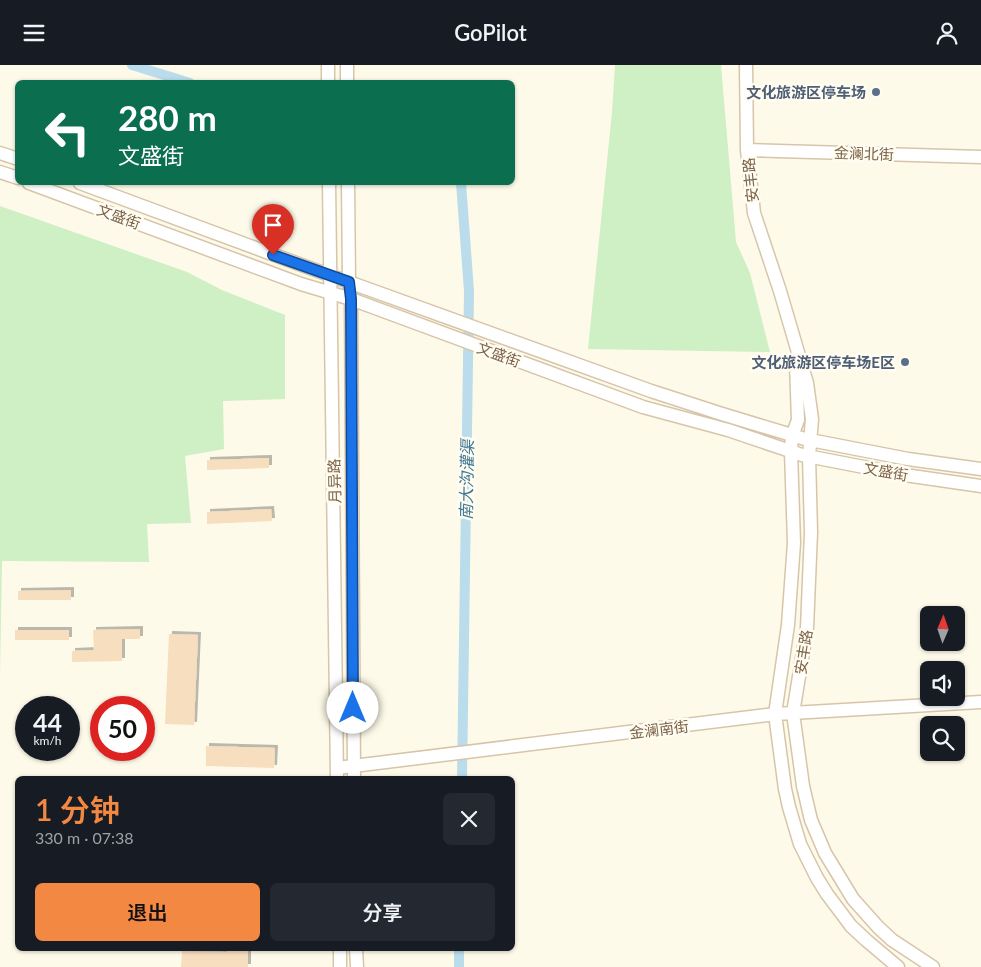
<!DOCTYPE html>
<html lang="zh">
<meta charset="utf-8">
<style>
body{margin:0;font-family:Lato,"Noto Sans SC",sans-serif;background:#242831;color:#f1f3f6;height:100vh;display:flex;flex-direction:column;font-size:19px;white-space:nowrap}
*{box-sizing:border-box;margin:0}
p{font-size:16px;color:#9ea1a6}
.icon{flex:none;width:28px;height:28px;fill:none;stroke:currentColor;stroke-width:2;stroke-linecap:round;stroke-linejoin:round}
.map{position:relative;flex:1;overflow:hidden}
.drawer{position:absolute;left:15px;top:711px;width:500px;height:175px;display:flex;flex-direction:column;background:#171b24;border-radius:8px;box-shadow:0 1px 4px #0004}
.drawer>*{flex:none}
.top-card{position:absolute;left:15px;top:15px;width:500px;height:105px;border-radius:8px;box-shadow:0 1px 4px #0004;background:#0b6e4f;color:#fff;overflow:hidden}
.needle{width:32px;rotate:2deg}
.tools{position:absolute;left:920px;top:541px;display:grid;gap:10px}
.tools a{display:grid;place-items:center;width:45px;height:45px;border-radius:8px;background:#171b24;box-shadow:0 1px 4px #0004;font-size:25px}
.speed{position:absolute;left:15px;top:631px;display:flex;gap:10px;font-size:25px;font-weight:700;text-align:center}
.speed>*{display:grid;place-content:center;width:65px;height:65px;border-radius:50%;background:#171b24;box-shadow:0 1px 4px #0004;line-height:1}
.speed small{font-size:12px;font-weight:400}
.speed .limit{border:8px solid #d22;background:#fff;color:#111}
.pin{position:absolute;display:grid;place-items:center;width:42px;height:42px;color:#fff;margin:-51px -21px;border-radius:50% 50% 50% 0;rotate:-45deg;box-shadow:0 0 5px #0007}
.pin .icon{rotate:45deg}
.me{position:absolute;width:55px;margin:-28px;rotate:0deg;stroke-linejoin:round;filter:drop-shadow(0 0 4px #0008)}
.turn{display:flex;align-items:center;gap:18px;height:105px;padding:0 20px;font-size:22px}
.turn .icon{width:65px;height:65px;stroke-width:2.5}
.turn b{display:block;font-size:35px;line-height:42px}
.round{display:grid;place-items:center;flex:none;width:52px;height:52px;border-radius:8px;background:#242831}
.headline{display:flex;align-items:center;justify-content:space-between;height:85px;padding:0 20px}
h1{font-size:30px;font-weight:600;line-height:38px;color:#f38843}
.action{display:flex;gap:10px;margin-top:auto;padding:10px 20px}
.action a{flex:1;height:58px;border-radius:8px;background:#f38843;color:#111;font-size:20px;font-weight:600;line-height:58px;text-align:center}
.action a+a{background:#242831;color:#f1f3f6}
header{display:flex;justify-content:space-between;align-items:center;height:65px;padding:0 20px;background:#171b24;font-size:22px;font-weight:600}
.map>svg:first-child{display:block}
.green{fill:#cfefc5}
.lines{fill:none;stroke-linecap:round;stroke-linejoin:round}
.canal{stroke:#badceb;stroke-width:10}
.building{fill:#f7debe;filter:url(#shadow)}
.secondary-casing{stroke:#d7c5aa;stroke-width:15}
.secondary{stroke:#fff;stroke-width:12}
.route-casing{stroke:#114b97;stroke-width:12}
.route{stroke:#1a73e8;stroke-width:9}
.service-dot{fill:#5c6f8a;stroke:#fffcf2;stroke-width:2}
.labels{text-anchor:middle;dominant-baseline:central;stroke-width:5;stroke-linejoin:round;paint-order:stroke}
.service-label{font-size:15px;font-weight:bold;fill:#4e5e75;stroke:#fffcf2;text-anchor:end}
.street-label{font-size:15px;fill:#7d6449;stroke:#fffcf2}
.water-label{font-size:16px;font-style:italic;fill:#407792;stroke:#fffcf2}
</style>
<header><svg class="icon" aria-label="menu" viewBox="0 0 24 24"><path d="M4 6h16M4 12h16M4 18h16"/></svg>GoPilot<svg class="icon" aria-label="person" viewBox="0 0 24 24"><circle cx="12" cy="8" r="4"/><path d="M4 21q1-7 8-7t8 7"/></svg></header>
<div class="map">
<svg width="981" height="902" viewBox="0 0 981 902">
<defs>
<filter id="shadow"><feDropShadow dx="3" dy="-3" stdDeviation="0" flood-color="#0004"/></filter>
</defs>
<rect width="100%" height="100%" fill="#fefae9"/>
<path class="green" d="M 615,0 L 721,0 L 736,177 L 750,208 L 770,287 L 588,284 L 612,47 Z
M 0,141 L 187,207 L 222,225 L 285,250 L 285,334 L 223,336 L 224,384 L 185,391 L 191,458 L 147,459 L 149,497 L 2,496 L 0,612 Z"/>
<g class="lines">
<path class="canal" d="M 132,0 L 190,18
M 461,118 L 469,226 L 462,714
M 459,902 L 459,884"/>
</g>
<path class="building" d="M 269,393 L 269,403 L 207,405 L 207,395 Z
M 271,444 L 272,456 L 207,459 L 207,447 Z
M 71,525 L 71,535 L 18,535 L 18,526 Z
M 140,564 L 140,574 L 122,574 L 122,596 L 72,597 L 72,586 L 94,585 L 93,565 Z
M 15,565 L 69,565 L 69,575 L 15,575 Z
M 169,569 L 198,570 L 194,660 L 165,659 Z
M 206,681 L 275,683 L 274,703 L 206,701 Z
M 226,884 L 248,884 L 248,902 L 181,902 L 182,886 L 226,887 Z"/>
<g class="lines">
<g class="secondary-casing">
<path id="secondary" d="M 328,0 L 328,18
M 347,0 L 347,18
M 746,0 L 747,85 L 754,148 L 780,226 L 807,318 L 812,354 L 809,391 L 811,467 L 807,563 L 793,648 L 803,721 L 811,755 L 825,788 L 853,834 L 878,862 L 892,875 L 933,902
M 747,85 L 981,92
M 0,88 L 18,94
M 0,107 L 18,113
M 29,118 L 301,219 L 351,234 L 643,342 L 728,365 L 802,390 L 905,410 L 981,421
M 80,118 L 307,202 L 651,326 L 722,349 L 805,374 L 908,394 L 981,404
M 329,118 L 337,714
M 348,118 L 349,217 L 351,234 L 354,714
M 796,299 L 798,355 L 792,371 L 791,387 L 794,478 L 788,560 L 775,649 L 785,724 L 789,742 L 800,779 L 817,813 L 827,829 L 851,861 L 866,875 L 898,902
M 337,703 L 775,649 L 981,637
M 340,884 L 340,902
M 356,884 L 357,902"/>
</g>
<use href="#secondary" class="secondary"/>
</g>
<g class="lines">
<g class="route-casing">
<path id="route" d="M 273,190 L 349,217 L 351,234 L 353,643"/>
</g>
<use href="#route" class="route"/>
</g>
<g class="service-dot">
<circle cx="876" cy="27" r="5"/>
<circle cx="905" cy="297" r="5"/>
</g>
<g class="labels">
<g class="service-label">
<text x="866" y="27">文化旅游区停车场</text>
<text x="895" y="297">文化旅游区停车场E区</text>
</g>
<g class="street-label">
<text transform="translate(864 88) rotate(2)">金澜北街</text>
<text transform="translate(750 115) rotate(-96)">安丰路</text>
<text transform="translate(119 151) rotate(20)">文盛街</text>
<text transform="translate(499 289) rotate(20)">文盛街</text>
<text transform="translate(886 406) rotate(10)">文盛街</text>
<text transform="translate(334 416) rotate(-91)">月异路</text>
<text transform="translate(803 587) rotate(-81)">安丰路</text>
<text transform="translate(659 664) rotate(-7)">金澜南街</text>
</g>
<g class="water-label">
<text transform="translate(466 415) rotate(-89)">南大沟灌渠</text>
</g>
</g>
</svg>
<div class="tools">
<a><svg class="needle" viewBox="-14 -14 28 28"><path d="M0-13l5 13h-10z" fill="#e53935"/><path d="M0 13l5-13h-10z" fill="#9ea1a6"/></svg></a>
<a><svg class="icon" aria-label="sound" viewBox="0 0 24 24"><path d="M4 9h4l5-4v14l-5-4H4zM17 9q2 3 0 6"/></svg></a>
<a><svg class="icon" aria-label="search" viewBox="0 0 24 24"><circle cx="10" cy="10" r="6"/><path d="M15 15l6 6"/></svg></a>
</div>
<div class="speed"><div>44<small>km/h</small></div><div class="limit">50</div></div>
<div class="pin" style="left:273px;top:190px;background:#d93025"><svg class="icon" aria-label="arrive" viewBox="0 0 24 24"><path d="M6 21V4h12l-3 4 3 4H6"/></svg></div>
<svg class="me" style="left:353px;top:643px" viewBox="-20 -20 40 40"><circle r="19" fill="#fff"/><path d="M0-13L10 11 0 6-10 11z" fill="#1a73e8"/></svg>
<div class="top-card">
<div class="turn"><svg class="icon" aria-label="left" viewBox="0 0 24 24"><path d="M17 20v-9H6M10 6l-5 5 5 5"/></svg><div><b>280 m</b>文盛街</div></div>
</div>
<section class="drawer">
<div class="headline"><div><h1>1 分钟</h1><p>330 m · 07:38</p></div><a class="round"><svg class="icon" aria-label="close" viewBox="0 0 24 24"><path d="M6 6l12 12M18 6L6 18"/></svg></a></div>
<div class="action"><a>退出</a><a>分享</a></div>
</section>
</div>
